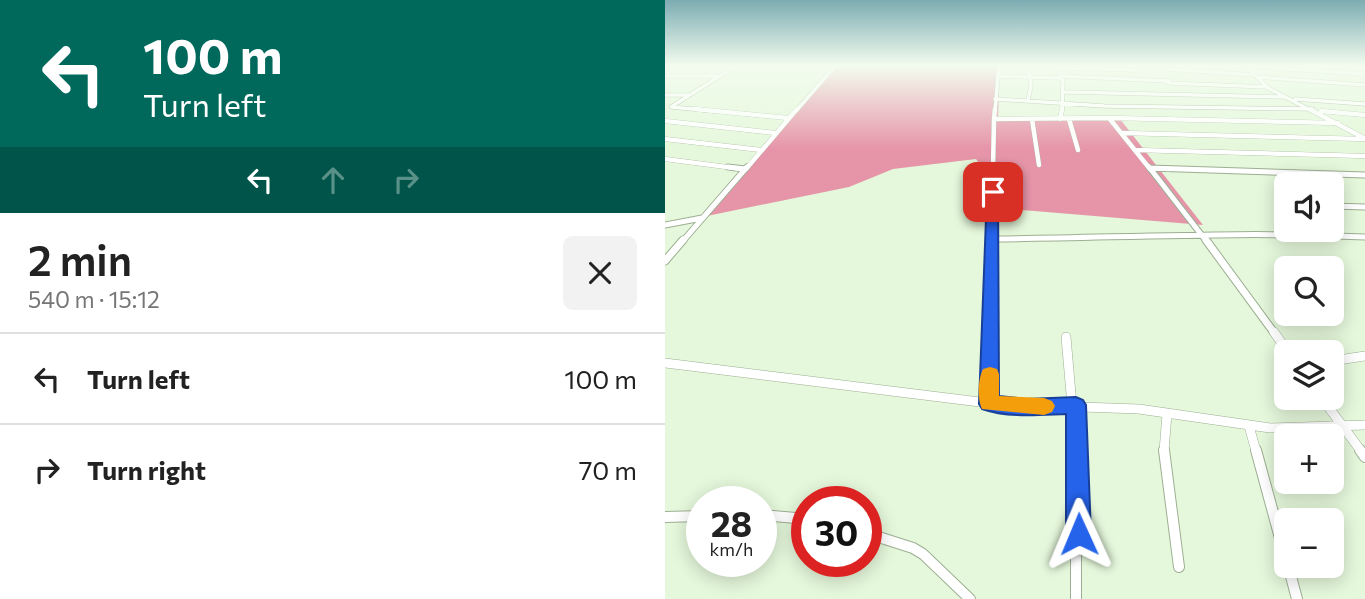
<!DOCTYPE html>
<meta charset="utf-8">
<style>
body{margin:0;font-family:Commissioner,sans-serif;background:#f2f2f2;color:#222;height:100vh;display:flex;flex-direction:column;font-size:26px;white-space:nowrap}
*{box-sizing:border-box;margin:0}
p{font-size:23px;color:#767676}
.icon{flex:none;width:38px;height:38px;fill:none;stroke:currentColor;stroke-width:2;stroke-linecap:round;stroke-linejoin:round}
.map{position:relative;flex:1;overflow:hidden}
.drawer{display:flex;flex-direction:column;background:#fff;width:665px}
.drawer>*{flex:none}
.hud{background:#00695c;color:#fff;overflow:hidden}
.controls{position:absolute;left:609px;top:172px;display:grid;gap:14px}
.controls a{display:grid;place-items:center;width:70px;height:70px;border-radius:10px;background:#fff;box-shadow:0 4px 18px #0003;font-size:35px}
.speed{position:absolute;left:21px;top:486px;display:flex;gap:14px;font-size:35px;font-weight:700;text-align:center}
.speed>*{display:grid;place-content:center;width:91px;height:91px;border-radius:50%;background:#fff;box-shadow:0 4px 18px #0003;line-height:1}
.speed small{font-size:18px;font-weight:400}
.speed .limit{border:10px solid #d22;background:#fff;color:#111}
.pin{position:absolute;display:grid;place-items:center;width:60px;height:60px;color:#fff;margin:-30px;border-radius:14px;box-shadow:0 4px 10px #0006}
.me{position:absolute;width:77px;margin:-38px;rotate:359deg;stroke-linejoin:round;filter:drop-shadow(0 0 5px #0008)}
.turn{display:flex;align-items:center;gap:24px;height:147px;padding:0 28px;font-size:32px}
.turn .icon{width:91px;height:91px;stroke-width:2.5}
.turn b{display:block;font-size:49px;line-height:60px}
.lanes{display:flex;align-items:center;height:66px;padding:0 28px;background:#0003;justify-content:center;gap:35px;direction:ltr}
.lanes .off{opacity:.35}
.round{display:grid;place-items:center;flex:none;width:74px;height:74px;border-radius:10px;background:#f2f2f2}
.headline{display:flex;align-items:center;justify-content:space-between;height:119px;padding:0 28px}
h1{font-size:42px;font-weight:600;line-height:52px}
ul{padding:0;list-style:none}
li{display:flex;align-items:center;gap:21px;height:91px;padding:0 28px;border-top:2px solid #e0e0e0}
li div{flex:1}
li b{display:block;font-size:26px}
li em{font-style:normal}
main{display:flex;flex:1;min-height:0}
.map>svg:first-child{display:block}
.forest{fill:#e695a8}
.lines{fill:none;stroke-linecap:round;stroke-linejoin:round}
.minor-far5-casing{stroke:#9daf93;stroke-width:4.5}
.minor-far4-casing{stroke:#9daf93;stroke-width:5}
.minor-far3-casing{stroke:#9daf93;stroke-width:7}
.minor-far2-casing{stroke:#9daf93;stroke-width:9}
.minor-far1-casing{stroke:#9daf93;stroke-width:10}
.minor-casing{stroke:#9daf93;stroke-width:12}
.minor-far5{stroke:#fff;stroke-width:3.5}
.minor-far4{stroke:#fff;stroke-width:4.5}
.minor-far3{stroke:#fff;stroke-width:5}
.minor-far2{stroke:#fff;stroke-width:7}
.minor-far1{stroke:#fff;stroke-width:9}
.minor{stroke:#fff;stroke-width:10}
.route{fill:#2563eb;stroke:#184099;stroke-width:2}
.slow{fill:#f59e0b}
</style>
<main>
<section class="drawer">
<div class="hud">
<div class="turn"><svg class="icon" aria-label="left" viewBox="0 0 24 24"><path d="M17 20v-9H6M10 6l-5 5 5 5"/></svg><div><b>100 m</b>Turn left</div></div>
<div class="lanes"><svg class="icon" aria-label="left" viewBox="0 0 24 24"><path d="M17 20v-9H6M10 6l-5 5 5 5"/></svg><svg class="icon off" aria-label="ahead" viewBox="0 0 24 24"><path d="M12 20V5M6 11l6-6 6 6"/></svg><svg class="icon off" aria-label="right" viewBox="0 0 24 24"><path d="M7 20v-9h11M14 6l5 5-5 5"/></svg></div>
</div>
<div class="headline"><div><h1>2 min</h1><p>540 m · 15:12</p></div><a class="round"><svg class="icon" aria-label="close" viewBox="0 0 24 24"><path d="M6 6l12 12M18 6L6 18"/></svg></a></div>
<ul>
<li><svg class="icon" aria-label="left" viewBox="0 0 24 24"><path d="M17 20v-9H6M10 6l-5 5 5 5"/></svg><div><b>Turn left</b></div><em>100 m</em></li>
<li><svg class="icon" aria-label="right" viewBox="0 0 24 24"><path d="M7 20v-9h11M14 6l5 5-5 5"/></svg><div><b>Turn right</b></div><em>70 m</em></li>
</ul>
</section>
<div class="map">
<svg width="700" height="599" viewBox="0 0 700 599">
<rect width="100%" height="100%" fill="#e5f8db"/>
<path class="forest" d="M 173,65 L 335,65 L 333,120 L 455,119 L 538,225 L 332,208 L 323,177 L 311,159 L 228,169 L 184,187 L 37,217 Z"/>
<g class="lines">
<g class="minor-far5-casing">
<path id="minor-far5" d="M 563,65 L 700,74
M 580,65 L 603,88 L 647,111
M 681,65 L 688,73
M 395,68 L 470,70 L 469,65
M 501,69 L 588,75
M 0,76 L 52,76
M 2,76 L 9,65
M 333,76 L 394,78
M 394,76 L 504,81
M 592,77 L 700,85
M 394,78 L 398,80 L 397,111
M 503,83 L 602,87
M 400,92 L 620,97
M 0,95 L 25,95
M 330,99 L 439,106 L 648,109
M 630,99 L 700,104
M 363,100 L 366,86 L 364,65
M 49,111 L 6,107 L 72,65
M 131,111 L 171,65
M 330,111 L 334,65"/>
</g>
<g class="minor-far4-casing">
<path id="minor-far4" d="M 30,109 L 123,118
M 330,109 L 329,119 L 444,118 L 485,169
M 644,109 L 699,138
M 656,111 L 700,115
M 445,118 L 673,123
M 367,119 L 374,165
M 395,119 L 397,109
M 404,119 L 413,150
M 0,121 L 110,133
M 458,133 L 700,139
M 0,139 L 96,150
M 470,150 L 700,156
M 0,159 L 77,169
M 485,168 L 504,169
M 81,169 L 132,109
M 328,169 L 329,119"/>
</g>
<g class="minor-far3-casing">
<path id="minor-far3" d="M 63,167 L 80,169
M 484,167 L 542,242
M 485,168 L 700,175
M 630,173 L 640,184
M 667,206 L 700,207
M 0,225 L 37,218
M 328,239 C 452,238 576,231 700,237
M 17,242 L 82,167
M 327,242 L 328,167"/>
</g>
<g class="minor-far2-casing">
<path id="minor-far2" d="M 541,240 L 610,334
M 0,261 L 18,240
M 325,334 L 327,240"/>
</g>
<g class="minor-far1-casing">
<path id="minor-far1" d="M 609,332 L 623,352
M 401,337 L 411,451
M 667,361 L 700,356
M 0,363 L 331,404 L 474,409 L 605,428 L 700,425
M 656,397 L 696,451
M 324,404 L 325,332
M 584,426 L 591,451
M 499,451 L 502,414"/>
</g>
<g class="minor-casing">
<path id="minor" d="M 499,450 L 514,567
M 591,450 L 621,560
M 695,450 L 700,457
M 96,515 L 142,519
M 0,517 L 37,516
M 201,533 L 248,548 L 258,554 L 305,599
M 623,565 L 632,599
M 411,599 L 411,450"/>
</g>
<use href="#minor-far5" class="minor-far5"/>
<use href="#minor-far4" class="minor-far4"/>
<use href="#minor-far3" class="minor-far3"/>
<use href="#minor-far2" class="minor-far2"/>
<use href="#minor-far1" class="minor-far1"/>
<use href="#minor" class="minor"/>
</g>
<linearGradient id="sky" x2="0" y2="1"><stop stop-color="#7cacb2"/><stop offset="0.44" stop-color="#f3fcef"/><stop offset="1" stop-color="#f3fcef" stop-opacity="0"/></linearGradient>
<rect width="700" height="149" fill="url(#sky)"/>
<path class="route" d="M 328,189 L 333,192 L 334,396 L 361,399 L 411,397 L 418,400 L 421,405 L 426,534 L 422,542 L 414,546 L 405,542 L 401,534 L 401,414 C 373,415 343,418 317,409 L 314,404 L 322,192 Z"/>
<path class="slow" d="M 325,367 L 332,369 L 334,374 L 334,396 L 379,398 L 387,401 L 390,406 L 387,412 L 379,415 L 317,409 C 312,399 313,379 318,369 Z"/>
</svg>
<div class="controls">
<a><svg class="icon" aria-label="sound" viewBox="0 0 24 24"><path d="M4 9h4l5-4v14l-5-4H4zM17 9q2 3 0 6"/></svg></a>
<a><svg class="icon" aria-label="search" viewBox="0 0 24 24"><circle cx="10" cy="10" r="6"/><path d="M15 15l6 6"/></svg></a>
<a><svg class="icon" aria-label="layers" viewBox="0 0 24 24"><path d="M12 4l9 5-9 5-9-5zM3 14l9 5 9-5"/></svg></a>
<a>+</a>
<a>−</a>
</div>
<div class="speed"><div>28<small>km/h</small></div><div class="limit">30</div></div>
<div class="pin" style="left:328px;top:192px;background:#d93025"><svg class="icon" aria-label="arrive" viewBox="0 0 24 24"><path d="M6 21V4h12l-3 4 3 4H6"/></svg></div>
<svg class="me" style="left:414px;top:534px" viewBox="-20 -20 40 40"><path d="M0-17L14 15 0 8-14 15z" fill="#2563eb" stroke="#fff" stroke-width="4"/></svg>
</div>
</main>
